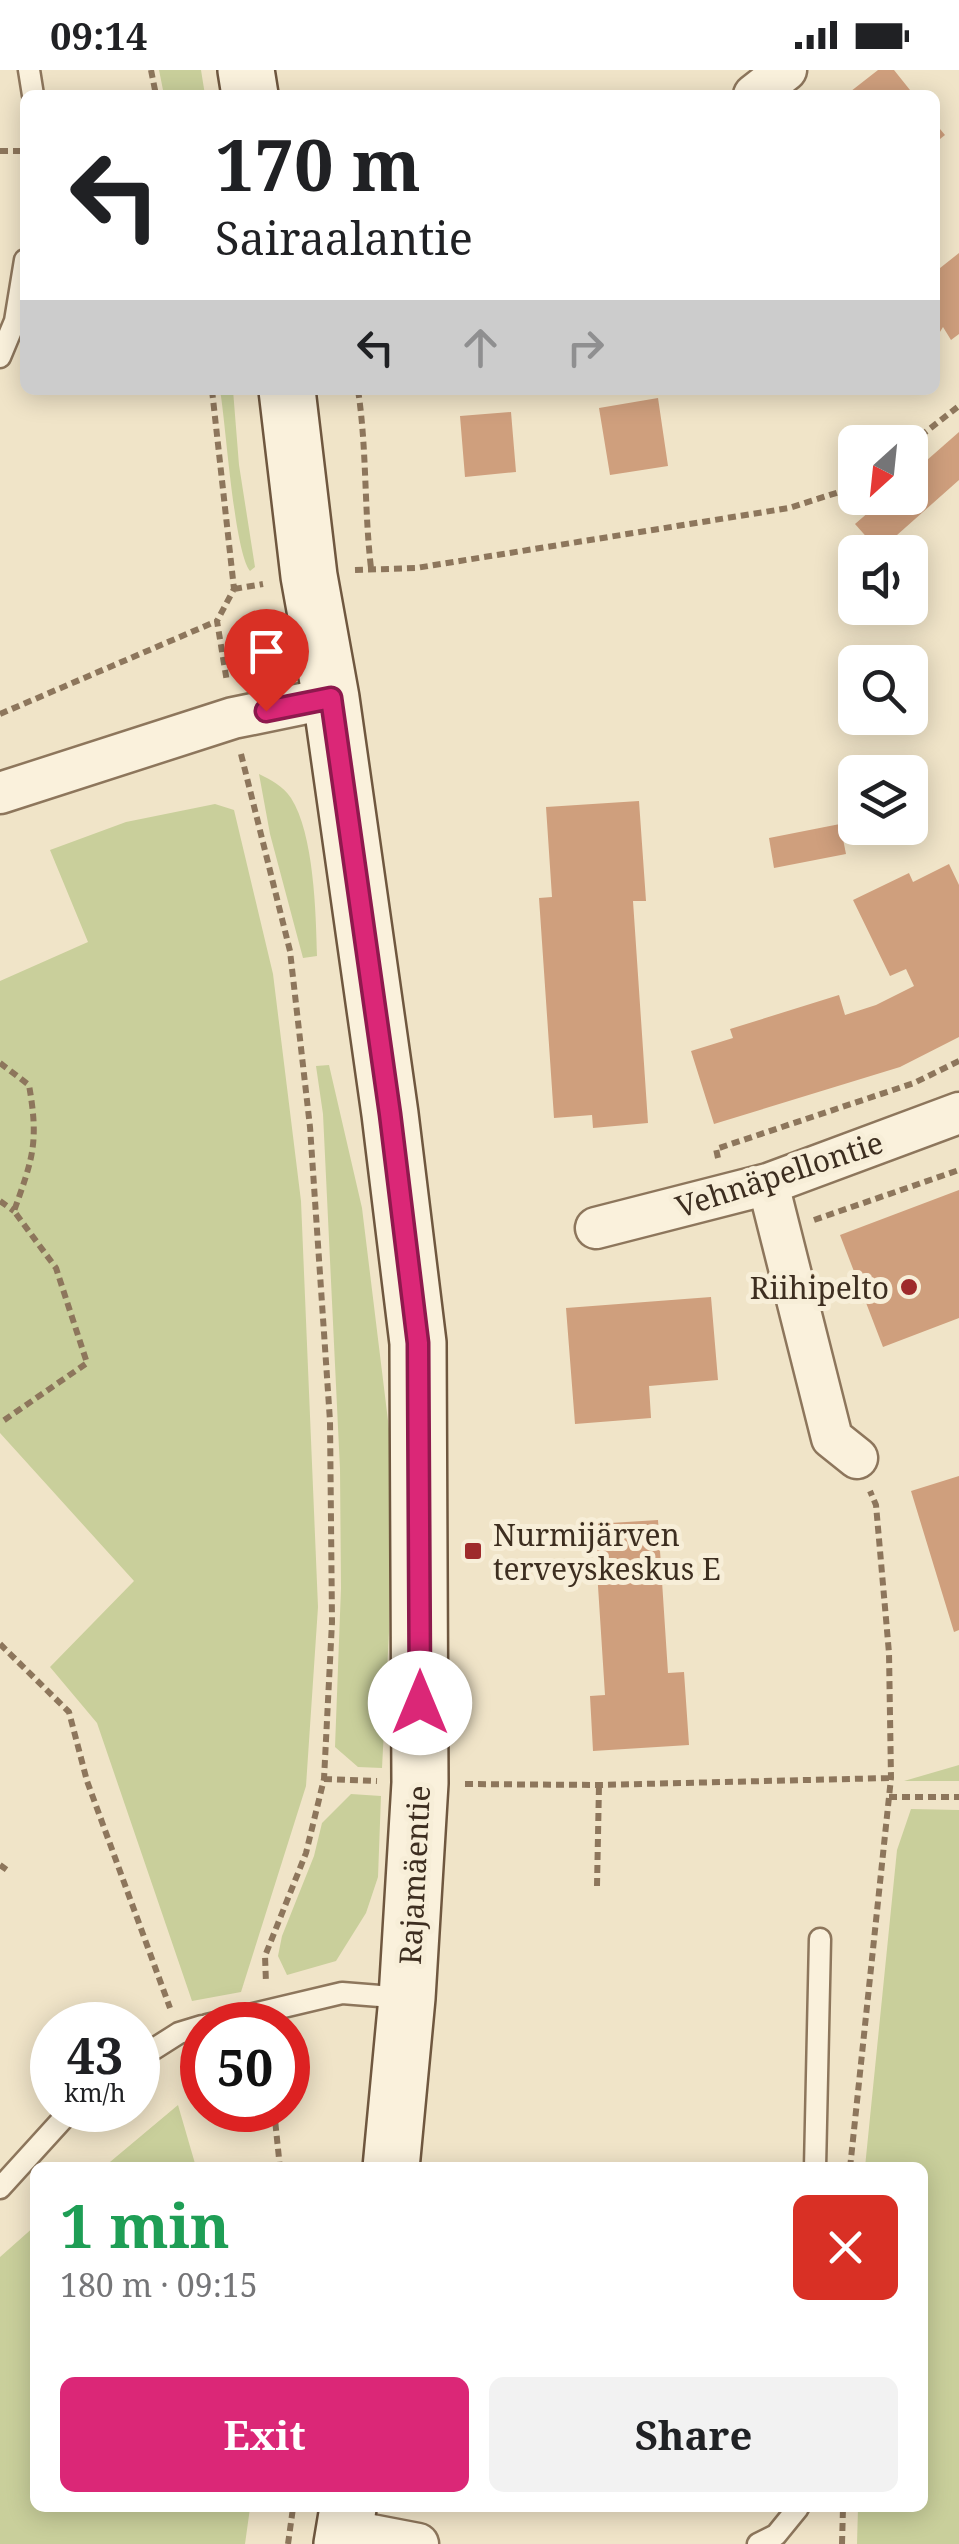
<!DOCTYPE html>
<meta charset="utf-8">
<style>
body{margin:0;font-family:"Noto Serif",serif;background:#f2f2f2;color:#202124;height:100vh;display:flex;flex-direction:column;font-size:38px;white-space:nowrap}
*{box-sizing:border-box;margin:0}
p{font-size:32px;color:#757577}
.icon{flex:none;width:55px;height:55px;fill:none;stroke:currentColor;stroke-width:2;stroke-linecap:round;stroke-linejoin:round}
.map{position:relative;flex:1;overflow:hidden}
.details{position:absolute;left:30px;top:2092px;width:898px;height:350px;display:flex;flex-direction:column;background:#fff;border-radius:15px;box-shadow:0 5px 25px #0003}
.details>*{flex:none}
.top-card{position:absolute;left:20px;top:20px;width:920px;height:305px;border-radius:15px;box-shadow:0 5px 25px #0003;background:#fff;color:#202124;overflow:hidden}
.needle{width:65px;rotate:207deg}
.fabs{position:absolute;left:838px;top:355px;display:grid;gap:20px}
.fabs a{display:grid;place-items:center;width:90px;height:90px;border-radius:15px;background:#fff;box-shadow:0 5px 25px #0003;font-size:50px}
.speed{position:absolute;left:30px;top:1932px;display:flex;gap:20px;font-size:50px;font-weight:700;text-align:center}
.speed>*{display:grid;place-content:center;width:130px;height:130px;border-radius:50%;background:#fff;box-shadow:0 5px 25px #0003;line-height:1}
.speed small{font-size:25px;font-weight:400}
.speed .limit{border:15px solid #d22;background:#fff;color:#111}
.pin{position:absolute;display:grid;place-items:center;width:85px;height:85px;color:#fff;margin:-102px -42px;border-radius:50% 50% 50% 0;rotate:-45deg;box-shadow:0 0 10px #0007}
.pin .icon{rotate:45deg}
.me{position:absolute;width:110px;margin:-55px;rotate:0deg;stroke-linejoin:round;filter:drop-shadow(0 0 8px #0008)}
.turn{display:flex;align-items:center;gap:35px;height:210px;padding:0 30px;font-size:45px}
.turn .icon{width:130px;height:130px;stroke-width:2.5}
.turn b{display:block;font-size:70px;line-height:85px}
.lanes{display:flex;align-items:center;height:95px;padding:0 30px;background:#0003;justify-content:center;gap:50px;direction:ltr}
.lanes .off{opacity:.35}
.round{display:grid;place-items:center;flex:none;width:105px;height:105px;border-radius:15px;background:#f2f2f2}
.head{display:flex;align-items:center;justify-content:space-between;height:170px;padding:0 30px}
h1{font-size:60px;font-weight:700;line-height:75px;color:#1e9e55}
.button{display:flex;gap:20px;margin-top:auto;padding:20px 30px}
.button a{flex:1;height:115px;border-radius:15px;background:#db2777;color:#fff;font-size:40px;font-weight:700;line-height:115px;text-align:center}
.button a+a{background:#f2f2f2;color:#202124}
.status{display:flex;justify-content:space-between;align-items:center;height:70px;padding:0 50px;background:#fff;direction:ltr}
.status svg{height:28px;fill:currentColor}
.map>svg:first-child{display:block}
.green{fill:#c9cf9b}
.building{fill:#cf9f7d}
.lines{fill:none;stroke-linecap:round;stroke-linejoin:round}
.service-casing{stroke:#8d765c;stroke-width:25}
.minor-casing{stroke:#8d765c;stroke-width:45}
.secondary-casing{stroke:#6f573f;stroke-width:60}
.path{stroke:#8d765c;stroke-width:6;stroke-dasharray:8 5;stroke-linecap:butt}
.service{stroke:#faf1dc;stroke-width:20}
.minor{stroke:#faf1dc;stroke-width:40}
.secondary{stroke:#faf1dc;stroke-width:55}
.route-casing{stroke:#8e194d;stroke-width:25}
.route{stroke:#db2777;stroke-width:18}
.poi-dot{fill:#9e2a2b;stroke:#f7eed8;stroke-width:4}
.labels{text-anchor:middle;dominant-baseline:central;stroke-width:10;stroke-linejoin:round;paint-order:stroke}
.street-label{font-size:30px;fill:#3d2e20;stroke:#f7eed8}
.poi-label{font-size:30px;fill:#3d2e20;stroke:#f7eed8;text-anchor:end}
</style>
<div class="status"><b>09:14</b><svg viewBox="0 0 49 12"><path d="M0 12V9h3v3zM5 12V6h3v6zM10 12V3h3v9zM15 12V0h3v12zM26 1h20v11H26zM47 4h2v5h-2z"/></svg></div>
<div class="map">
<svg width="959" height="2474" viewBox="0 0 959 2474">
<rect width="100%" height="100%" fill="#f0e4c8"/>
<path class="green" d="M 159,0 L 201,0 L 205,25 L 164,25 Z
M 220,320 L 233,320 L 239,395 L 255,497 L 250,501 C 234,481 226,354 220,320 Z
M 259,704 C 271,710 283,716 291,728 C 314,764 316,843 317,886 L 303,888 L 270,764 Z
M 215,734 L 234,740 L 273,904 L 301,1131 L 318,1537 L 306,1716 L 241,1922 L 192,1931 L 97,1653 L 50,1597 L 134,1511 L 0,1363 L 0,911 L 88,872 L 50,780 L 126,752 Z
M 329,995 L 362,1138 L 390,1367 L 389,1562 L 382,1698 L 358,1697 L 335,1677 L 341,1518 L 340,1399 L 323,1044 L 316,996 Z
M 959,1695 L 959,1711 L 904,1711 Z
M 351,1724 L 381,1726 L 378,1807 L 366,1843 L 336,1891 L 287,1905 L 278,1886 L 282,1866 L 314,1786 L 322,1753 Z
M 911,1739 L 959,1740 L 959,2474 L 857,2474 L 858,2438 L 922,2438 L 922,2098 L 865,2097 L 897,1780 Z
M 178,2035 L 196,2097 L 104,2097 Z
M 35,2156 L 35,2438 L 250,2438 L 245,2474 L 0,2474 L 0,2187 Z"/>
<path class="building" d="M 878,0 L 894,0 L 914,25 L 846,25 Z
M 935,53 L 945,65 L 935,73 Z
M 959,183 L 959,264 L 951,270 L 943,257 L 935,270 L 935,202 Z
M 658,328 L 668,396 L 610,405 L 599,338 Z
M 511,342 L 516,402 L 465,407 L 460,346 Z
M 959,362 L 959,410 L 879,481 L 855,454 L 885,428 L 910,428 L 910,405 Z
M 639,731 L 646,831 L 633,831 L 648,1053 L 593,1058 L 592,1045 L 554,1048 L 539,828 L 552,827 L 546,737 Z
M 840,754 L 846,784 L 774,798 L 769,768 Z
M 949,794 L 959,815 L 959,967 L 900,997 L 714,1054 L 691,981 L 733,968 L 730,959 L 839,925 L 845,945 L 876,935 L 914,916 L 906,899 L 890,906 L 853,830 L 909,803 L 913,812 Z
M 959,1120 L 959,1248 L 883,1277 L 840,1165 Z
M 711,1227 L 718,1310 L 649,1316 L 651,1348 L 575,1354 L 566,1238 Z
M 959,1406 L 959,1560 L 954,1562 L 911,1421 Z
M 658,1450 L 668,1603 L 684,1602 L 689,1675 L 593,1681 L 590,1626 L 605,1625 L 594,1454 Z"/>
<g class="lines">
<g class="service-casing">
<path id="service" d="M 29,0 L 33,25
M 0,287 L 15,251 L 25,190
M 207,1955 L 342,1923 L 405,1928
M 138,1989 L 179,1963 L 202,1956
M 815,2098 L 820,1869
M 0,2118 L 71,2040
M 758,2474 L 776,2465 L 798,2438"/>
</g>
<g class="minor-casing">
<path id="minor" d="M 754,25 L 786,0
M 0,723 L 233,648 L 331,628
M 768,1114 L 832,1368 L 857,1388
M 596,1158 L 768,1114 L 959,1043
M 345,2460 L 418,2474"/>
</g>
<g class="secondary-casing">
<path id="secondary" d="M 246,0 L 250,25
M 287,320 L 309,506 L 331,628 L 390,1044 L 418,1273 L 420,1713 L 407,1928 L 391,2098
M 342,2474 L 348,2438"/>
</g>
<path class="path" d="M 151,0 L 156,25
M 0,81 L 25,81
M 212,320 L 234,519 L 217,551 L 227,612
M 358,320 C 367,379 364,438 371,498
M 910,374 L 959,336
M 355,500 L 416,498 L 789,438 L 855,417
M 234,519 L 263,514
M 0,644 L 217,551
M 241,684 L 290,881 L 310,1057 L 330,1351 L 332,1552 L 324,1709 L 306,1783 L 265,1886 L 266,1913
M 0,993 L 29,1015 C 39,1072 33,1088 14,1141 L 56,1198 L 87,1293 L 0,1353
M 718,1088 L 716,1079 L 914,1013 L 959,991
M 0,1131 L 14,1141
M 814,1150 L 959,1100
M 0,1574 L 69,1642 L 87,1711 L 170,1938
M 324,1709 L 377,1711
M 465,1714 L 599,1715 L 891,1708
M 889,1727 L 959,1727
M 0,1795 L 7,1800
M 597,1816 L 599,1715
M 274,2040 L 280,2098
M 850,2098 L 891,1708 L 889,1583 L 876,1435 L 870,1421
M 288,2474 L 293,2438
M 842,2474 L 843,2438"/>
<use href="#service" class="service"/>
<use href="#minor" class="minor"/>
<use href="#secondary" class="secondary"/>
</g>
<g class="lines">
<g class="route-casing">
<path id="route" d="M 266,641 L 331,628 L 390,1044 L 418,1273 L 420,1633"/>
</g>
<use href="#route" class="route"/>
</g>
<g class="poi-dot">
<circle cx="909" cy="1217" r="10"/>
<rect x="463" y="1471" width="20" height="20" rx="5"/>
</g>
<g class="labels">
<g class="street-label">
<text transform="translate(779 1104) rotate(-18)">Vehnäpellontie</text>
<text transform="translate(414 1805) rotate(-87)">Rajamäentie</text>
</g>
<g class="poi-label">
<text x="889" y="1217">Riihipelto</text>
<text x="493" y="1464" text-anchor="start">Nurmijärven<tspan x="493" dy="34">terveyskeskus E</tspan></text>
</g>
</g>
</svg>
<div class="fabs">
<a><svg class="needle" viewBox="-14 -14 28 28"><path d="M0-13l5 13h-10z" fill="#e53935"/><path d="M0 13l5-13h-10z" fill="#757577"/></svg></a>
<a><svg class="icon" aria-label="sound" viewBox="0 0 24 24"><path d="M4 9h4l5-4v14l-5-4H4zM17 9q2 3 0 6"/></svg></a>
<a><svg class="icon" aria-label="search" viewBox="0 0 24 24"><circle cx="10" cy="10" r="6"/><path d="M15 15l6 6"/></svg></a>
<a><svg class="icon" aria-label="layers" viewBox="0 0 24 24"><path d="M12 4l9 5-9 5-9-5zM3 14l9 5 9-5"/></svg></a>
</div>
<div class="speed"><div>43<small>km/h</small></div><div class="limit">50</div></div>
<div class="pin" style="left:266px;top:641px;background:#d93025"><svg class="icon" aria-label="arrive" viewBox="0 0 24 24"><path d="M6 21V4h12l-3 4 3 4H6"/></svg></div>
<svg class="me" style="left:420px;top:1633px" viewBox="-20 -20 40 40"><circle r="19" fill="#fff"/><path d="M0-13L10 11 0 6-10 11z" fill="#db2777"/></svg>
<div class="top-card">
<div class="turn"><svg class="icon" aria-label="left" viewBox="0 0 24 24"><path d="M17 20v-9H6M10 6l-5 5 5 5"/></svg><div><b>170 m</b>Sairaalantie</div></div>
<div class="lanes"><svg class="icon" aria-label="left" viewBox="0 0 24 24"><path d="M17 20v-9H6M10 6l-5 5 5 5"/></svg><svg class="icon off" aria-label="ahead" viewBox="0 0 24 24"><path d="M12 20V5M6 11l6-6 6 6"/></svg><svg class="icon off" aria-label="right" viewBox="0 0 24 24"><path d="M7 20v-9h11M14 6l5 5-5 5"/></svg></div>
</div>
<section class="details">
<div class="head"><div><h1>1 min</h1><p>180 m · 09:15</p></div><a class="round" style="background:#d93025;color:#fff"><svg class="icon" aria-label="close" viewBox="0 0 24 24"><path d="M6 6l12 12M18 6L6 18"/></svg></a></div>
<div class="button"><a>Exit</a><a>Share</a></div>
</section>
</div>
